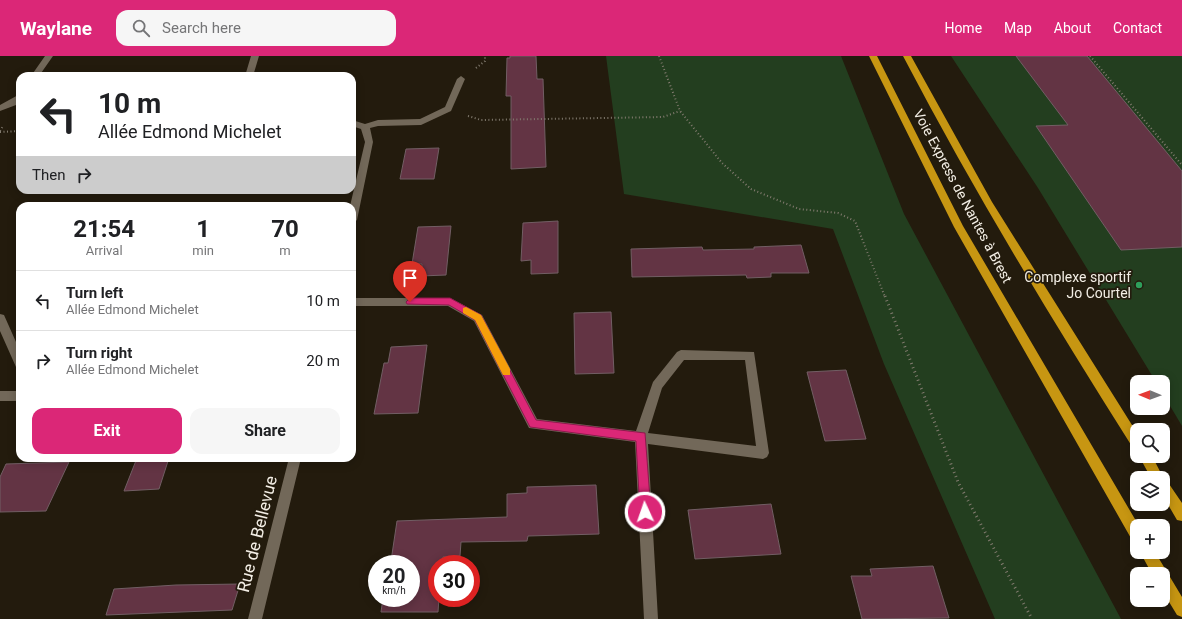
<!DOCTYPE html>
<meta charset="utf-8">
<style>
body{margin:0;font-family:Roboto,sans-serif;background:#f6f6f6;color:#202124;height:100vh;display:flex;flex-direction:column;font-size:15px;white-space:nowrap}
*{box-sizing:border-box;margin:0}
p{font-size:13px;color:#757577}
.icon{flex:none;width:22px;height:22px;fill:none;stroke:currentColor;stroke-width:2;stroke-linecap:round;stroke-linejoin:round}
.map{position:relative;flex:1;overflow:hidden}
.details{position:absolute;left:16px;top:146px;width:340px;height:260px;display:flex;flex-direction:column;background:#fff;border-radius:12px;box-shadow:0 2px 10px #0003}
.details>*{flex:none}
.banner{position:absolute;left:16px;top:16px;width:340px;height:122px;border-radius:12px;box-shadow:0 2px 10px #0003;background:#fff;color:#202124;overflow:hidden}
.needle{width:26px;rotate:271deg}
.buttons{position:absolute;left:1130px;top:319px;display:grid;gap:8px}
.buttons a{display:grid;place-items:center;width:40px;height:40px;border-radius:8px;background:#fff;box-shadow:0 2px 10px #0003;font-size:20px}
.speed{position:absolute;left:368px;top:499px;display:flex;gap:8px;font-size:20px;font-weight:700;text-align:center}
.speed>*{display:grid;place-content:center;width:52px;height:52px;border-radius:50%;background:#fff;box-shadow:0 2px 10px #0003;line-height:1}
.speed small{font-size:10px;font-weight:400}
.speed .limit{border:6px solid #d22;background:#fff;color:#111}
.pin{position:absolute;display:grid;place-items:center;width:34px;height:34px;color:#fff;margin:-41px -17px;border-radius:50% 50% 50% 0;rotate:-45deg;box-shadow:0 0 4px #0007}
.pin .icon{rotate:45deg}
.me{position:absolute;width:44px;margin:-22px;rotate:357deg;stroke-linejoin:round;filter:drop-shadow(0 0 3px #0008)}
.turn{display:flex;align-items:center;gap:14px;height:84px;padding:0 16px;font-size:18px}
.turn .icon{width:52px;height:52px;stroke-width:2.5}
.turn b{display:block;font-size:28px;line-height:34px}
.then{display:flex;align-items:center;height:38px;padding:0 16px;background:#0003;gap:8px;font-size:15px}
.eta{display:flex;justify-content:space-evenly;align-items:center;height:68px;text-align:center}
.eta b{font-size:24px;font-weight:700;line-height:28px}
.action{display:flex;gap:8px;margin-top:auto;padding:8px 16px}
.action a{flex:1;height:46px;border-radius:12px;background:#db2777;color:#fff;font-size:16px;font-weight:700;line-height:46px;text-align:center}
.action a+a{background:#f6f6f6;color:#202124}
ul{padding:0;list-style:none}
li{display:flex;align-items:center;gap:12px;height:60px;padding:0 16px;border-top:1px solid #e0e0e0}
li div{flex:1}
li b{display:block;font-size:15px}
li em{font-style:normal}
header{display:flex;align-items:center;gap:24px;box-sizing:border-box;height:56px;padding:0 20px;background:#db2777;color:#fff}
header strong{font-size:19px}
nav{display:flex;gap:22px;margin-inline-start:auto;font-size:14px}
.search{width:280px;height:36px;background:#f6f6f6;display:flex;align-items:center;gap:10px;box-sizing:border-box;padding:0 14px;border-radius:12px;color:#757577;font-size:15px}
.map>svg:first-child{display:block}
.green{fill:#233e1f}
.building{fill:#633444;stroke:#725e64}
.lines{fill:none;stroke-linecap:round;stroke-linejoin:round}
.path-far1{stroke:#827b6f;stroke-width:2;stroke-dasharray:1 2.5;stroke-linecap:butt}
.path{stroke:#827b6f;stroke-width:3;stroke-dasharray:1 3.5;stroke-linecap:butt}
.minor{fill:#726859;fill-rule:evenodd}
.trunk{fill:#c79612;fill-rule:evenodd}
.route{fill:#db2777;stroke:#8e194d}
.slow{fill:#f59e0b}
.leisure-dot{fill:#2e9e5b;stroke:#231b0d;stroke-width:1.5}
.labels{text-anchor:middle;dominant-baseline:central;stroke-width:3.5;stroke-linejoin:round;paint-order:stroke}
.street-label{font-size:14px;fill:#f3eee5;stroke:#231b0d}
.poi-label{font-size:14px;fill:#f3eee5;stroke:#231b0d;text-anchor:end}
.near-street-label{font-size:17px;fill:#f3eee5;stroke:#231b0d}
</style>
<header>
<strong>Waylane</strong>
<div class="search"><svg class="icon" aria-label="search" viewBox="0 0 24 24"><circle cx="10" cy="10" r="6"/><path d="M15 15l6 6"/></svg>Search here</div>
<nav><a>Home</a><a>Map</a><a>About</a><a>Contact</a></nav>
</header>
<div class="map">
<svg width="1182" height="563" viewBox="0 0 1182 563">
<rect width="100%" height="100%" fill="#231b0d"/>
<path class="green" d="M 606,0 L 841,0 L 904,158 L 1121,563 L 995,563 L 884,308 L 833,173 L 624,138 Z
M 951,0 L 1182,0 L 1182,370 L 1163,338 L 1163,326 L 1156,326 L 1038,132 Z"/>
<path class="building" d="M 510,0 L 536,0 L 537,23 L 543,23 L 546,111 L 511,113 L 511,40 L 506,40 L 507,2 L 510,2 Z
M 1016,0 L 1087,0 L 1182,115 L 1182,191 L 1121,194 L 1036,70 L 1068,69 Z
M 439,92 L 434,123 L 400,123 L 406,93 Z
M 558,165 L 558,217 L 531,218 L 531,204 L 521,205 L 523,167 Z
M 451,170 L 446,219 L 421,220 L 422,208 L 412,208 L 418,171 Z
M 801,189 L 809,217 L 771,217 L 771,221 L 747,222 L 746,219 L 632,221 L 631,193 L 702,191 L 703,194 L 754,193 L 754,191 Z
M 611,256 L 614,317 L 575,318 L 574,257 Z
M 427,289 L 418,357 L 374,358 L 384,307 L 388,307 L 391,291 Z
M 846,314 L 866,383 L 825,385 L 807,316 Z
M 137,402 L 169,402 L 159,433 L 124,435 Z
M 69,406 L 46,455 L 0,456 L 0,421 L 6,408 Z
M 596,429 L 599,478 L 528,480 L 527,485 L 461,486 L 460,500 L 443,501 L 442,508 L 437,508 L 437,542 L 439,542 L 438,556 L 381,556 L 383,542 L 411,542 L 411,508 L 388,508 L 388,505 L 391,505 L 397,465 L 507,461 L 507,438 L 527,437 L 527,431 Z
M 771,448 L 781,498 L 695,503 L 688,454 Z
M 933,510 L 949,562 L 862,563 L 851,520 L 872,520 L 870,513 Z
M 240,528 L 232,554 L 106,559 L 114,533 L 176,529 Z"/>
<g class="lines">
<path class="path-far1" d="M 659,0 L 680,55 L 722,107 L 751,133 L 799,153 L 838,157 L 855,165 L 885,241
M 1090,0 L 1182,109
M 476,12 L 485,5 L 485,0
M 468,60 L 481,64 L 663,61 L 680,55
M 0,75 L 3,70
M 0,76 L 20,75"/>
<path class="path" d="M 885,240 L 958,426 L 1032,563"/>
<path class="minor" d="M 45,0 L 53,0 L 39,20 L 31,20 Z
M 251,0 L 259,0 L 253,20 L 245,20 Z
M 461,20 L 465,23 L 451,55 L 421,69 L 378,70 L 370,72 L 373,86 L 357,164 L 352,168 L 352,150 L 350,150 L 365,86 L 361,73 L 352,70 L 352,64 L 365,68 L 378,64 L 420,63 L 445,51 L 457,23 Z
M 20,38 L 20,45 L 16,49 L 0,55 L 0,49 Z
M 352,242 L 450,242 L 482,259 L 537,363 L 636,375 L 653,326 L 677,296 L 681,294 L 754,296 L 769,397 L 767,401 L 763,403 L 648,388 L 658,563 L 644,563 L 635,386 L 529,372 L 474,265 L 448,250 L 352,250 ZM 684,304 L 745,304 L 756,390 L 648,377 L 662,332 Z
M 0,258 L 4,259 L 20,295 L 20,313 L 16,311 L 0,275 Z
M 0,335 L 20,335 L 20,345 L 0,345 Z
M 289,402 L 301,402 L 262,563 L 248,563 Z"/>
<path class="trunk" d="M 869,0 L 877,0 L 963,170 L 1139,470 L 1137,470 L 1137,486 L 1132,484 L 954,171 Z
M 903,0 L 911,0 L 992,146 L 1137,377 L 1137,394 L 1133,392 C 1052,264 973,134 903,0 Z
M 1139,400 L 1152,400 L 1164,423 L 1167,425 L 1182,447 L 1182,465 L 1177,464 L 1163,440 L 1163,422 L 1151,422 Z
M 1140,496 L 1155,496 L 1182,541 L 1182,561 L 1177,559 L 1163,536 L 1163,518 L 1152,518 Z"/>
</g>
<path class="route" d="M 410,242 L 450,242 L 481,259 L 536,364 L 645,377 L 651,456 L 649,460 L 645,462 L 642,460 L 640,456 L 636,385 L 530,371 L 475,264 L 449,249 L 407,248 L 406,246 Z"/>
<path class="slow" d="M 466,251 L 481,259 L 510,313 L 510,319 L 503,319 L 475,264 L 463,257 L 463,252 Z"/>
<circle class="leisure-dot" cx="1139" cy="229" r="4"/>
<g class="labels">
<g class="street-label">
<text transform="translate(963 140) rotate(62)">Voie Express de Nantes à Brest</text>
</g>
<g class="poi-label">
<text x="1131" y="221">Complexe sportif<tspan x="1131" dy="16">Jo Courtel</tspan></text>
</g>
<g class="near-street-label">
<text transform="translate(257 478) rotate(-76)">Rue de Bellevue</text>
</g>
</g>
</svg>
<div class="buttons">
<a><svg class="needle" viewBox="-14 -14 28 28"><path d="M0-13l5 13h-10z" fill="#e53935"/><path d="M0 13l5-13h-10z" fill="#757577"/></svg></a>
<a><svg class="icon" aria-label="search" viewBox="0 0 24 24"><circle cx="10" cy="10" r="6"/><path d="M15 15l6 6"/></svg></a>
<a><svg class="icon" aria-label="layers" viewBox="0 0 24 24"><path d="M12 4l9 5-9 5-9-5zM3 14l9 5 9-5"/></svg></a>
<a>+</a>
<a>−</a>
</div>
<div class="speed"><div>20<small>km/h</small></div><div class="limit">30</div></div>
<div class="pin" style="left:410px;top:246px;background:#d93025"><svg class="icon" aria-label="arrive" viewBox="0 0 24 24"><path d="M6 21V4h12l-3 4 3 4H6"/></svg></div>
<svg class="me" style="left:645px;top:456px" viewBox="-20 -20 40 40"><circle r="17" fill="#db2777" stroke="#fff" stroke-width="3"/><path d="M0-11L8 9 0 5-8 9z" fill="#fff"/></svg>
<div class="banner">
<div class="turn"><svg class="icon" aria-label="left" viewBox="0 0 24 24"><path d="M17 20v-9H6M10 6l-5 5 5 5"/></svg><div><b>10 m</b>Allée Edmond Michelet</div></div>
<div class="then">Then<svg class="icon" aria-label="right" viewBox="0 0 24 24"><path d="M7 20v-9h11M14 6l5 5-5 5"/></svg></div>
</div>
<section class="details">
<div class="eta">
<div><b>21:54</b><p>Arrival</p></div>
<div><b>1</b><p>min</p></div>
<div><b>70</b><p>m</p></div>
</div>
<ul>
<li><svg class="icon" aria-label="left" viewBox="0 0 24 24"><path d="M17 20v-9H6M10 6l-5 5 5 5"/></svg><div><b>Turn left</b><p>Allée Edmond Michelet</p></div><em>10 m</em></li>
<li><svg class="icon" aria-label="right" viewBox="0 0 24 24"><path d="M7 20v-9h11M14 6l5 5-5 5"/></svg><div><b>Turn right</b><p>Allée Edmond Michelet</p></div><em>20 m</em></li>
</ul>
<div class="action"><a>Exit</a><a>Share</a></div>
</section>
</div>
